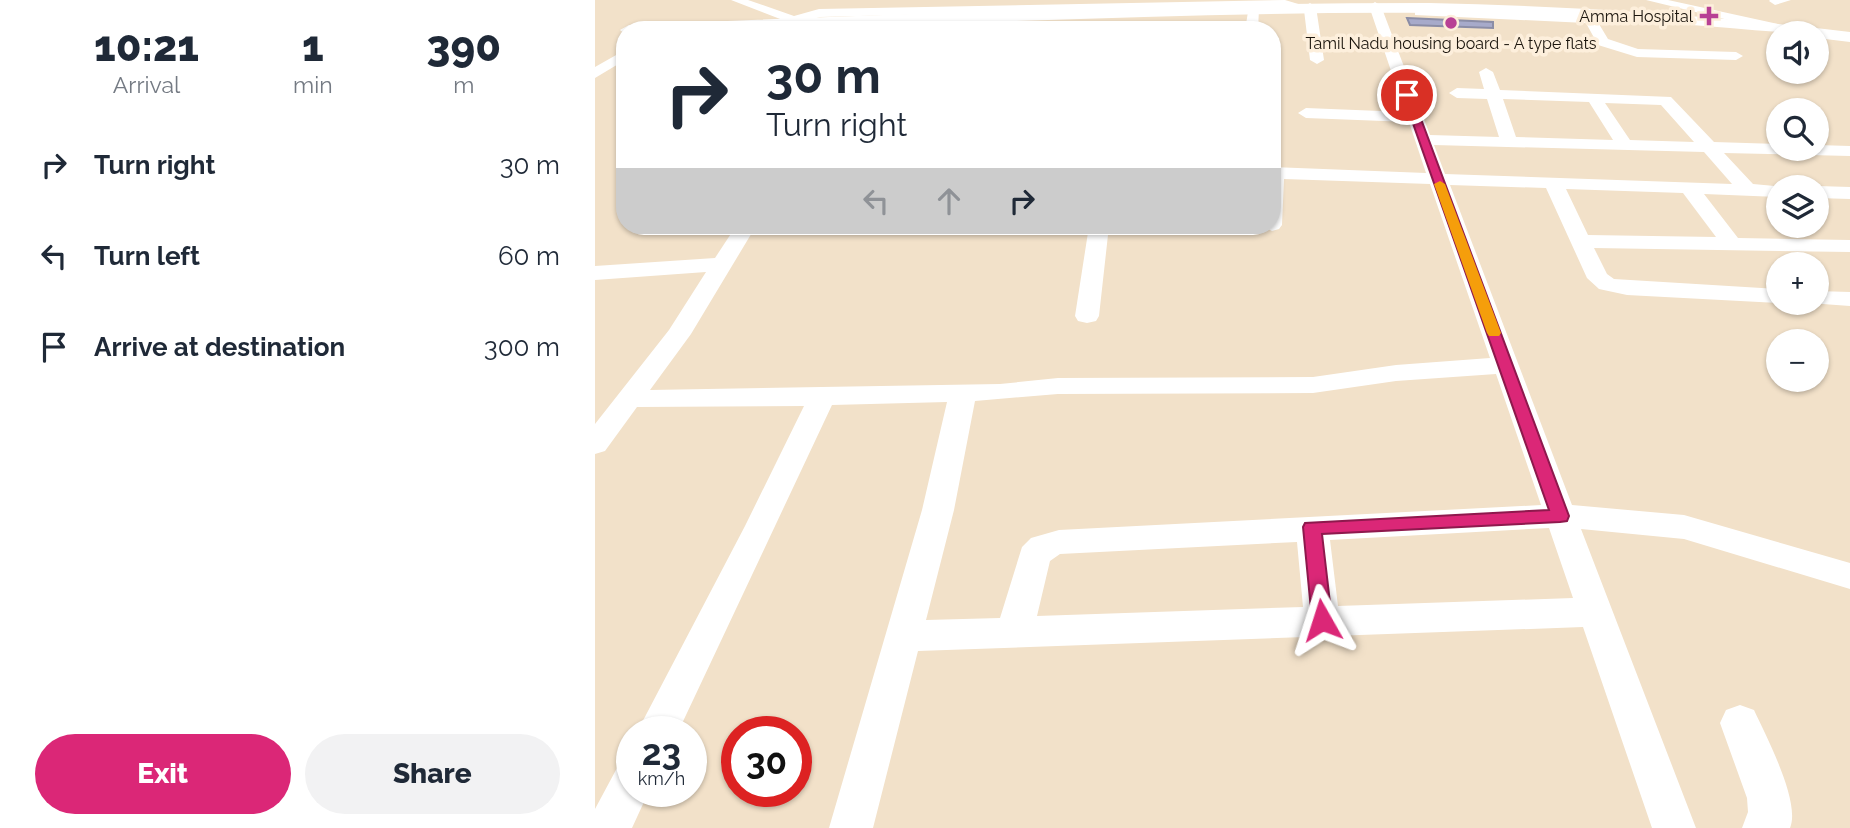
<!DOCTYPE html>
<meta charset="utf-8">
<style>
body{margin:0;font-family:Raleway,sans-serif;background:#f2f2f3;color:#1f2937;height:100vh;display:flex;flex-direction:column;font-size:26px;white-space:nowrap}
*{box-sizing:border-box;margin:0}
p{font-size:23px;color:#747a83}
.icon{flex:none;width:38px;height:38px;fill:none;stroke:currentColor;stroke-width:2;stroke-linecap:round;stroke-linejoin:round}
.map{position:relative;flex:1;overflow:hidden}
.details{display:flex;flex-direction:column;background:#fff;width:595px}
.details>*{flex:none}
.top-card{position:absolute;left:21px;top:21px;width:665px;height:214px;border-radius:28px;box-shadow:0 2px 5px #0004;background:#fff;color:#1f2937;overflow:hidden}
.controls{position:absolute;left:1171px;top:21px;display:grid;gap:14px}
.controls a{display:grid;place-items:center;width:63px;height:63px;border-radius:50%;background:#fff;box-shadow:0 2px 5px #0004;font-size:35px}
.speed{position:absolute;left:21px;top:716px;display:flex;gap:14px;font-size:35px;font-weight:700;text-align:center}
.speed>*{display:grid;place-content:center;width:91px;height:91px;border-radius:50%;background:#fff;box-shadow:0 2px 5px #0004;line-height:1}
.speed small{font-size:18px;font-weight:400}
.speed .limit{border:10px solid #d22;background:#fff;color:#111}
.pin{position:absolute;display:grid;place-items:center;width:60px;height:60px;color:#fff;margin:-30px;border:4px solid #fff;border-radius:50%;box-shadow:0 2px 7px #0007}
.me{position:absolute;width:77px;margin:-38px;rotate:354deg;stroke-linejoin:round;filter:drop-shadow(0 0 5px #0008)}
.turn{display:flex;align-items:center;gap:24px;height:147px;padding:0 35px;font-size:32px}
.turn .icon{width:91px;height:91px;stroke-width:2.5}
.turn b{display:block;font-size:49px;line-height:60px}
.lanes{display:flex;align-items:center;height:66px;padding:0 35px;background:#0003;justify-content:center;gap:35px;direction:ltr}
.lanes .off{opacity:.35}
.eta{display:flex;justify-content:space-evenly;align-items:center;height:119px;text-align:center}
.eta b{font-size:42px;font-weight:800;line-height:49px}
.primary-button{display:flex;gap:14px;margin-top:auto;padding:14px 35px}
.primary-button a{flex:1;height:80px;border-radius:42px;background:#db2777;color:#fff;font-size:28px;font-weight:800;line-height:80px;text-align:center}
.primary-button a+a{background:#f2f2f3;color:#1f2937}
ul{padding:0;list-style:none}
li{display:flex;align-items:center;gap:21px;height:91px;padding:0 35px}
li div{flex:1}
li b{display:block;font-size:26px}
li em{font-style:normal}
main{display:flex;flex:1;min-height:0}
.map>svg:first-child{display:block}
.building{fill:#a7aaca;stroke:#8b8da6;stroke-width:2}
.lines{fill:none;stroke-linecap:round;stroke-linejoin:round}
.minor{fill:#fff;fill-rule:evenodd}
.highway{fill:#fff;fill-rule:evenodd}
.route{fill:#db2777;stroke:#8e194d;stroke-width:2}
.slow{fill:#f59e0b}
.poi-dot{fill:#b84095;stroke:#fdefdc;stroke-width:2.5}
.labels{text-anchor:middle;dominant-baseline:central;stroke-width:7;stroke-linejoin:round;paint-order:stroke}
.far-poi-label{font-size:16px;fill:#1b150d;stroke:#fdefdc;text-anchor:end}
</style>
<main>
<section class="details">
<div class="eta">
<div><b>10:21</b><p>Arrival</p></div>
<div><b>1</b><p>min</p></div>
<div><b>390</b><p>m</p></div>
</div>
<ul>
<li><svg class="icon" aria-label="right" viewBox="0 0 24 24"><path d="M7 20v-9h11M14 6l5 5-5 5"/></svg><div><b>Turn right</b></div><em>30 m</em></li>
<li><svg class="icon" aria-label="left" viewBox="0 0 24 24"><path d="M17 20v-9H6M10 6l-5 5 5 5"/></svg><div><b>Turn left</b></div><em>60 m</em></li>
<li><svg class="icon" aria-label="arrive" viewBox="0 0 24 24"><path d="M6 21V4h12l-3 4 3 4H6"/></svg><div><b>Arrive at destination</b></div><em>300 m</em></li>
</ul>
<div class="primary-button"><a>Exit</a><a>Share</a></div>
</section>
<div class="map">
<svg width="1255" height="828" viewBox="0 0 1255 828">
<rect width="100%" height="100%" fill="#f2e1c9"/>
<path class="building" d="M 812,18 L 898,22 L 898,28 L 815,25 Z"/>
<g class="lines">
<path class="minor" d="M 136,0 L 153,0 L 199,16 L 224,9 L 690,0 L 710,6 L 715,3 L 721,7 L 729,60 L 722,64 L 715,60 L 709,10 L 683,6 L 661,6 L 664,9 L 663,30 L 650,30 L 654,6 L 225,17 L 211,21 L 210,26 L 206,27 Z
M 1051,0 L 1073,0 L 1183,24 L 1189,28 L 1183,32 Z
M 1196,0 L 1180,5 L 1174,1 L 1175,0 Z
M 780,2 L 786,6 L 835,135 L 904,137 L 892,99 L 862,98 L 854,93 L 862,88 L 889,89 L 884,72 L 891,68 L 898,72 L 905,90 L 1076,97 L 1119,142 L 1183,144 L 1183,149 L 1222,149 L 1222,145 L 1255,146 L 1255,156 L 1129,153 L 1158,184 L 1190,187 L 1183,187 L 1183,197 L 1109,194 L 1143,238 L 1255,240 L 1255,252 L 999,248 L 1012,274 L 1019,279 L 1183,289 L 1183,303 L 1032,295 L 1004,289 L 992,278 L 951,188 L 855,185 L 977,505 L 1089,515 L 1255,563 L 1255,589 L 1089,539 L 986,529 L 1101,828 L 1057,828 L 988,627 L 323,651 L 278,828 L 234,828 L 327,510 L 352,402 L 237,405 L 83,732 L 42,732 L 150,526 L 209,406 L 42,407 L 10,451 L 0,454 L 0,424 L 74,330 L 111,272 L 0,280 L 0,266 L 120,258 L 141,226 L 161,226 L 96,334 L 55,390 L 405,384 L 463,378 L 718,377 L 801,365 L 895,358 L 835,184 L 689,179 L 687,225 L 684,229 L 677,231 L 667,226 L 677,226 L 677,167 L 831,173 L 814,122 L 711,118 L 703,113 L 711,108 L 810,112 L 774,6 ZM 908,99 L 994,102 L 1018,140 L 921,137 ZM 1010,103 L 1066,105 L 1099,142 L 1035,140 ZM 839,145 L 1109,152 L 1137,184 L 850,174 ZM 971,189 L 1088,193 L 1121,237 L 993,235 ZM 901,374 L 946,505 L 464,530 L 436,538 L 427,547 L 405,618 L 331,620 L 359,510 L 380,401 L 463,394 L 718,393 L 801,381 ZM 954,528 L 978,598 L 743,606 L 735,540 ZM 702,542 L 708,607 L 442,616 L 455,561 L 465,554 Z
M 824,8 L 986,15 L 985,12 L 991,8 L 995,9 L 1013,39 L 1043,49 L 1141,52 L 1148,56 L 1141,60 L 1042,57 L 1003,45 L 991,23 L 820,15 L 820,9 Z
M 30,50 L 30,60 L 0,78 L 0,67 Z
M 1222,186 L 1255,187 L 1255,199 L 1222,198 L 1222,187 L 1218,187 Z
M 494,226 L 514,226 L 504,316 L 501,321 L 492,323 L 483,321 L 480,316 Z
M 1222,291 L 1255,292 L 1255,306 L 1214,303 L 1222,303 Z
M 1145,705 L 1159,710 C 1171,736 1206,802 1195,828 L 1147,828 L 1153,812 L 1152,798 L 1125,723 L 1131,710 Z
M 37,762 L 37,791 L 54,791 L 37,828 L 0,828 L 0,809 L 22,768 Z"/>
<path class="highway" d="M 834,3 C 975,6 1115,15 1255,32 L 1255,42 L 1222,38 L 1222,33 C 1175,33 1131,27 1084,24 C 1001,18 917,14 833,13 C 565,11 298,30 30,30 L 30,34 L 25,30 L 34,25 C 301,14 567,3 834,3 Z"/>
</g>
<path class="route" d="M 812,92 L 817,95 L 974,516 L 972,521 L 965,522 L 727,534 L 737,620 L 734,626 L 727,628 L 720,626 L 717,620 L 708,527 L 710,523 L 954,510 L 808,95 Z"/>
<path class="slow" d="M 845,181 L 850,184 L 906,333 L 904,336 L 894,336 L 892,333 L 839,184 Z"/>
<g class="poi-dot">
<path d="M1110.5 5.5h7v7h7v7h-7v7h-7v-7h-7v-7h7z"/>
<circle cx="856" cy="23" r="7"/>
</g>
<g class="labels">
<g class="far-poi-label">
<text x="1098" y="16">Amma Hospital</text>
<text x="856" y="43" text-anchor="middle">Tamil Nadu housing board - A type flats</text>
</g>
</g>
</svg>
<div class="controls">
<a><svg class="icon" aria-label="sound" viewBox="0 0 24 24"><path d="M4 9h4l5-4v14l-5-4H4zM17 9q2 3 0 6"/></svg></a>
<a><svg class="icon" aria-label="search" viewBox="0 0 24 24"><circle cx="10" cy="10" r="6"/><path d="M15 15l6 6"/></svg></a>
<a><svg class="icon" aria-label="layers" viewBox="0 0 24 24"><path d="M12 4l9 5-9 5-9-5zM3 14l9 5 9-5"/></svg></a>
<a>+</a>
<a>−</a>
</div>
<div class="speed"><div>23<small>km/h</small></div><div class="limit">30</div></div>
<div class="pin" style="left:812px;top:95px;background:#d93025"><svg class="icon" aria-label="arrive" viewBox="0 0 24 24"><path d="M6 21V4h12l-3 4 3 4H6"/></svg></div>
<svg class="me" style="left:727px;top:620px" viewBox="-20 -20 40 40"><path d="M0-17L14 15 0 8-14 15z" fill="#db2777" stroke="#fff" stroke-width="4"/></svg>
<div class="top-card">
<div class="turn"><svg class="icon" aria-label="right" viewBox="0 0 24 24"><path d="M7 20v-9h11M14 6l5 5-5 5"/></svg><div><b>30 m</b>Turn right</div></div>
<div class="lanes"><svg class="icon off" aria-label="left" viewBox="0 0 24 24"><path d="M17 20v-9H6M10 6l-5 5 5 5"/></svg><svg class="icon off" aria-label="ahead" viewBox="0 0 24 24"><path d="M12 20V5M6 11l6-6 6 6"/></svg><svg class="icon" aria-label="right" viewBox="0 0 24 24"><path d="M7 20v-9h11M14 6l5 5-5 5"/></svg></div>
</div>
</div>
</main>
